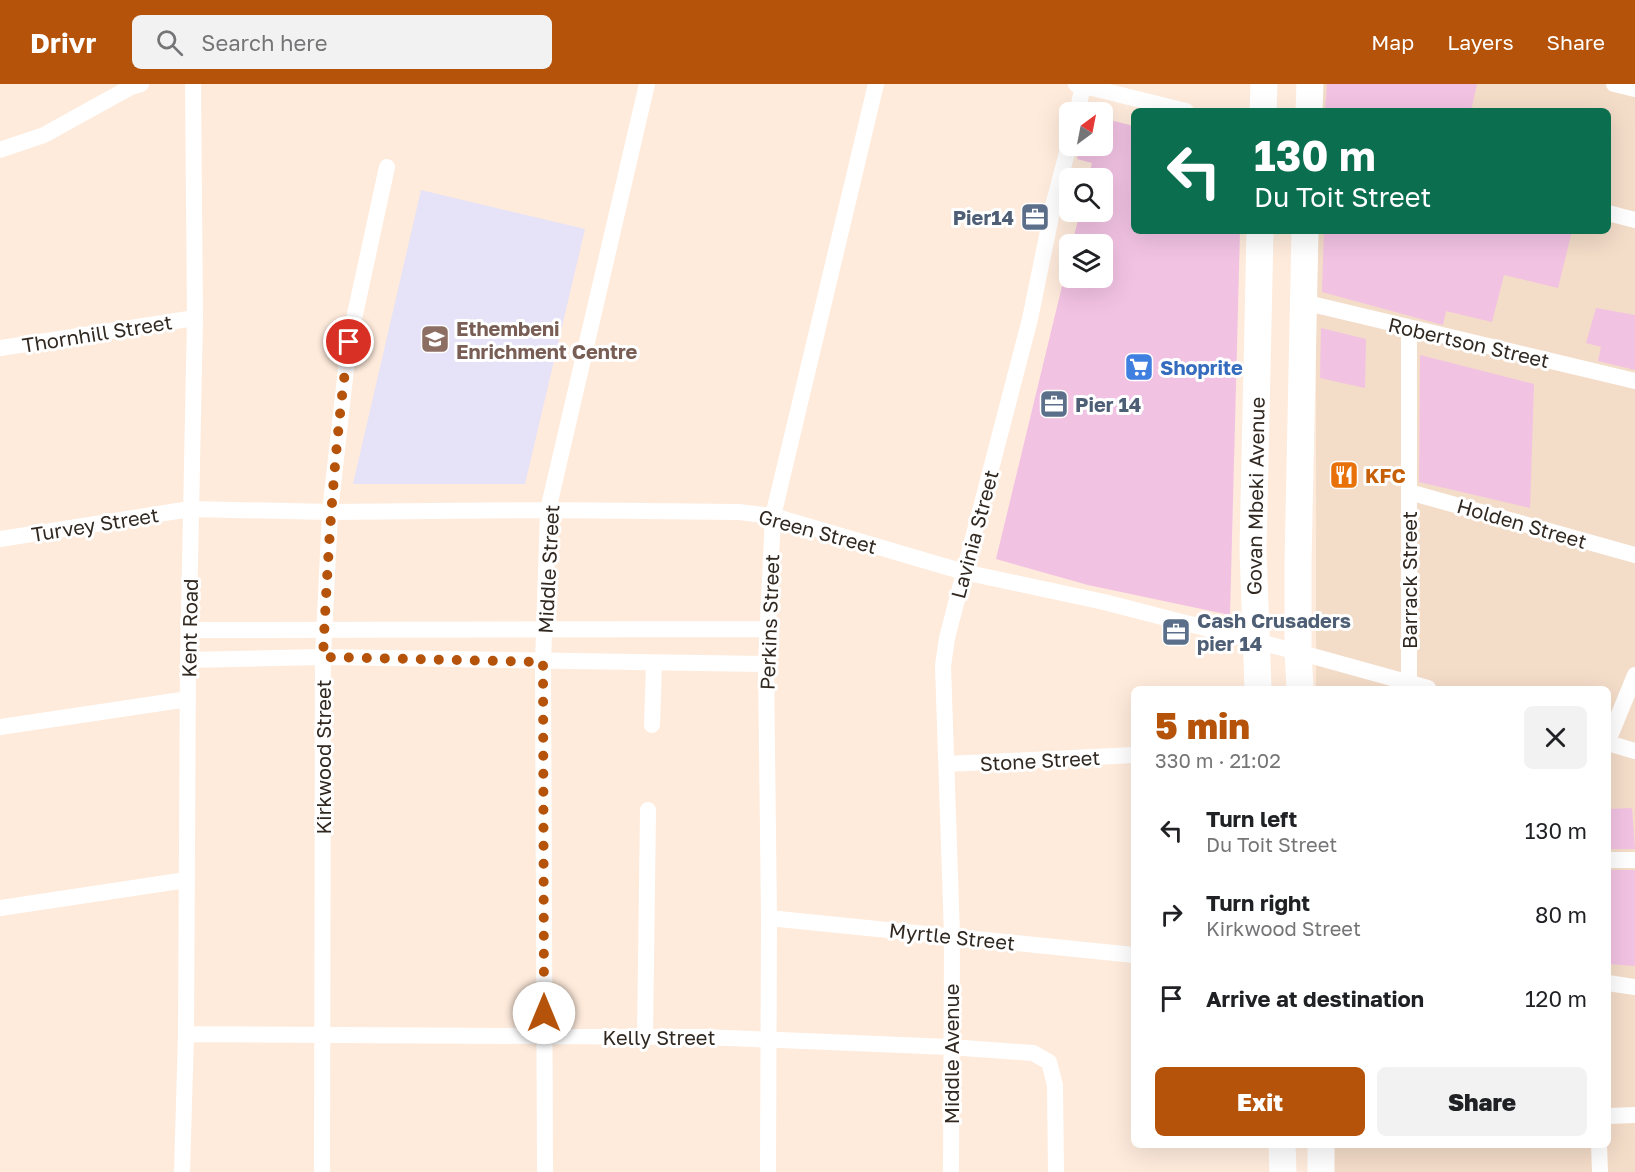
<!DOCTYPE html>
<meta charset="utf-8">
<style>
body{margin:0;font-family:"Golos Text",sans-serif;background:#f2f2f2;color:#202124;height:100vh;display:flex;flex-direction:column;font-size:22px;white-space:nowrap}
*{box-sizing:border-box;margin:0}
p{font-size:20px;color:#757577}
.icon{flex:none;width:33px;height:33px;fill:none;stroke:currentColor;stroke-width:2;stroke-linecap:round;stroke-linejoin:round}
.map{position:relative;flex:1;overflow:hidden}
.details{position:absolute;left:1131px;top:602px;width:480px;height:462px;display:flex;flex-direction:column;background:#fff;border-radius:9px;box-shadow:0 6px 24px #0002}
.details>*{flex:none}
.guide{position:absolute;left:1131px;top:24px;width:480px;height:126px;border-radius:9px;box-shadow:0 6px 24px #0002;background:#0b6e4f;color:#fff;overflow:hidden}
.needle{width:39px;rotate:32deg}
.controls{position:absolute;left:1059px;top:18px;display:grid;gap:12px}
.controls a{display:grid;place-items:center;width:54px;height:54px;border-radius:9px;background:#fff;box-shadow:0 6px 24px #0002;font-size:30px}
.pin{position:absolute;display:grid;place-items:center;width:51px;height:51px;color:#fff;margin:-26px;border:3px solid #fff;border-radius:50%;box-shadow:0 2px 6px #0007}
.me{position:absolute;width:66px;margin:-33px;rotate:0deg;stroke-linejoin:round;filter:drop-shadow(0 0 4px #0008)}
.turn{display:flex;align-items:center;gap:21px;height:126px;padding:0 24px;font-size:27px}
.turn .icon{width:78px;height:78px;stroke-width:2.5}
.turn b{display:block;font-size:42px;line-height:51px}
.round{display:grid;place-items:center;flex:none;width:63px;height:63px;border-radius:9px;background:#f2f2f2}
.headline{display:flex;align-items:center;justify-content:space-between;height:102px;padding:0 24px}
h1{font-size:36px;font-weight:800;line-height:45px;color:#b45309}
.cta{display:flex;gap:12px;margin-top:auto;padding:12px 24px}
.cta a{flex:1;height:69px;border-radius:9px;background:#b45309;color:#fff;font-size:24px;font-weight:800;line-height:69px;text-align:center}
.cta a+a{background:#f2f2f2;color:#202124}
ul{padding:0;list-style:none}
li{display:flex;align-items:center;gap:18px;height:84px;padding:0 24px}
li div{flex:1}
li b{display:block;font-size:22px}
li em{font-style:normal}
header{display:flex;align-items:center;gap:36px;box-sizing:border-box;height:84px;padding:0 30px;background:#b45309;color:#fff}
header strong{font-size:28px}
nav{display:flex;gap:33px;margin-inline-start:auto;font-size:21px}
.search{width:420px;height:54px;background:#f2f2f2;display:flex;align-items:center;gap:15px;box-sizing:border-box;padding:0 21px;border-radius:9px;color:#757577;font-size:22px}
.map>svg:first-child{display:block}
.built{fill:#f3dcc8}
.education{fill:#e6e2f8}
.building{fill:#f2c2e3}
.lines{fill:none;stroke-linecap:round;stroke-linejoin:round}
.minor{stroke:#fff;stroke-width:16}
.primary{stroke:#fff;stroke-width:27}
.route{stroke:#b45309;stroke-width:10;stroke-dasharray:0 18}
.labels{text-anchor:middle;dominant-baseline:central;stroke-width:6;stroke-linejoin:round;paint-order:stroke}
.service-label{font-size:20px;font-weight:bold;fill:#4e5e75;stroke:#fff;text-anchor:start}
.education-label{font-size:20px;font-weight:bold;fill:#785e54;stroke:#fff;text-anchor:start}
.street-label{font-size:20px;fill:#312921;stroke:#fff}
.shop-label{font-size:20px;font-weight:bold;fill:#366cbe;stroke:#fff;text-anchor:start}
.food-label{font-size:20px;font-weight:bold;fill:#c56008;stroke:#fff;text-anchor:start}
</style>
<header>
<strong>Drivr</strong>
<div class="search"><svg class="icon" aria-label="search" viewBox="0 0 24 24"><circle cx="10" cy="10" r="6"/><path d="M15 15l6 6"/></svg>Search here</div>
<nav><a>Map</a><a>Layers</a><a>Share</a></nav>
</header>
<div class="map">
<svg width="1635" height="1088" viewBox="0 0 1635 1088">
<rect width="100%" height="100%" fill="#feebdc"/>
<path class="built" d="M 1319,0 L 1635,0 L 1635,1088 L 1332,1088 L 1332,1061 L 1608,1060 L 1608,604 L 1316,604 L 1316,147 L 1608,147 L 1608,27 L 1318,27 Z"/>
<path class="education" d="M 421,106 L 585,145 L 525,400 L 353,400 Z"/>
<path class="building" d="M 1327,0 L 1477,0 L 1471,27 L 1325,27 Z
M 1102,34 L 1134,42 L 1134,147 L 1240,147 L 1230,531 L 1088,501 L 996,475 L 1064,194 L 1102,194 L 1102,160 L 1072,160 L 1080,128 L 1102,128 L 1102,94 L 1088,94 L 1092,79 L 1077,75 L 1080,62 L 1102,62 Z
M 1324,147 L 1572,147 L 1558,204 L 1504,191 L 1492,238 L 1446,227 L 1443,241 L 1322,208 Z
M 1596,224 L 1635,231 L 1635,286 L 1598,277 L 1601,263 L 1586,259 Z
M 1321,244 L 1366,255 L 1365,304 L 1320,294 Z
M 1420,271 L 1534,300 L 1530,424 L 1419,398 Z
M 1632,724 L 1635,765 L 1608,765 L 1608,725 Z
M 1608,786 L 1635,786 L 1635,882 L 1608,880 Z"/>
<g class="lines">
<path class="minor" d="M 1076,0 L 1186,27
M 1614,0 L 1635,5
M 1077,28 L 1083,2
M 0,66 L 44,51 L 129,4 L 141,0
M 1608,129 L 1635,136
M 1303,218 L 1635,297
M 1409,244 L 1409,604
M 0,264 L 195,234
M 1409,408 L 1635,471
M 0,455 L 190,425 L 330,428 L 548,426 L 739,428 L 773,432 L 964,488 L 1104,518 L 1298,568 L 1428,604
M 189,546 L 767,545
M 188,576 L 323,573 L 766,580
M 652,641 L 654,579
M 0,643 L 188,615
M 1608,657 L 1635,591
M 1608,659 L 1635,667
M 947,680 L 1134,671
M 1608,776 L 1635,776
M 0,824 L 186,796
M 769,834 L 1134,871
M 1608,899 L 1635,903
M 186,950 L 704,953 L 950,963 L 1033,969 L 1049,978 L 1055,1001 L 1056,1088
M 645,953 L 648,726
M 1608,1032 L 1635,1031
M 1599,1060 L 1600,1088
M 182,1088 L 186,950 L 188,576 L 195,234 L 193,0
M 322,1088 L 323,573 L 330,428 L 349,258 L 387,83
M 545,1088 L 543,578 L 548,426 L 647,0
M 768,1088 L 769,834 L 766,580 L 773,432 L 876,0
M 951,1088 L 952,851 L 943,582 L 947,554 L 1030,235 L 1054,118 L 1070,57"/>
<path class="primary" d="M 1263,27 L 1264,0
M 1309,27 L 1310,0
M 1258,604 L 1253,466 L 1260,147
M 1300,604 L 1298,568 L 1298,478 L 1305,147
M 1282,1060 L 1283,1088
M 1321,1060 L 1321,1088"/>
</g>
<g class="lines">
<path class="route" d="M 349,258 C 334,363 328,468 323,573 L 543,578 L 544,929"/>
</g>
<defs>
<g id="office-square" transform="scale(1.5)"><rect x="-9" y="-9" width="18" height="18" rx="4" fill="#5c6f8a" stroke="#fff"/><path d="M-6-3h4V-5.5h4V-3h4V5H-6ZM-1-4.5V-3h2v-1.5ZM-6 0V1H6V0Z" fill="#fff"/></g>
<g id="school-square" transform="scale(1.5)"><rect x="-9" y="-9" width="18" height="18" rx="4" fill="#8d6e63" stroke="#fff"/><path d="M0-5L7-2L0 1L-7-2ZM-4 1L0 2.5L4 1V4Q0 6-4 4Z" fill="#fff"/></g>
<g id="supermarket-square" transform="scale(1.5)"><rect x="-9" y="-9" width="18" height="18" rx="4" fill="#3f7fe0" stroke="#fff"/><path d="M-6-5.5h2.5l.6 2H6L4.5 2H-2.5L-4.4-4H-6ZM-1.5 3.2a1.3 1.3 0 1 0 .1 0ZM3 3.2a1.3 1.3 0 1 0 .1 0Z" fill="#fff"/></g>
<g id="restaurant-square" transform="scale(1.5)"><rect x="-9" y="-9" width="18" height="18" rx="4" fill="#e8710a" stroke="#fff"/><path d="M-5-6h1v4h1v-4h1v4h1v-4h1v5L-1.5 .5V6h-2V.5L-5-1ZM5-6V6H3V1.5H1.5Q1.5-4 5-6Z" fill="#fff"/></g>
</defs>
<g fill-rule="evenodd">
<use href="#office-square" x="1035" y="133"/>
<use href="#school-square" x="435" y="255"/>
<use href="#supermarket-square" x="1139" y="283"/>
<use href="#office-square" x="1054" y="320"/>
<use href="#restaurant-square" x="1344" y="391"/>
<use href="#office-square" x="1176" y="548"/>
</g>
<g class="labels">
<g class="service-label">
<text x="1014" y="133" text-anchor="end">Pier14</text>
<text x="1075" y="320">Pier 14</text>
<text x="1197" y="536">Cash Crusaders<tspan x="1197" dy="23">pier 14</tspan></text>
</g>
<g class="education-label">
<text x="456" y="244">Ethembeni<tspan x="456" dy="23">Enrichment Centre</tspan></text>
</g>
<g class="street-label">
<text transform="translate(97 249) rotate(-9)">Thornhill Street</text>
<text transform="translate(1469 258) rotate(13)">Robertson Street</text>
<text transform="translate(1255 412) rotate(-89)">Govan Mbeki Avenue</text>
<text transform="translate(1522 439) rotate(16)">Holden Street</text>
<text transform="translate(95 440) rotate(-9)">Turvey Street</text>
<text transform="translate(818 447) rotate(15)">Green Street</text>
<text transform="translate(974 450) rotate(-75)">Lavinia Street</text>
<text transform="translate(548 485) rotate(-87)">Middle Street</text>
<text transform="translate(1409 496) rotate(-90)">Barrack Street</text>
<text transform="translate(769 538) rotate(-88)">Perkins Street</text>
<text transform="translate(189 544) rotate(-89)">Kent Road</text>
<text transform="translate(323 673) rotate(-90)">Kirkwood Street</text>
<text transform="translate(1040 676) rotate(-3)">Stone Street</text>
<text transform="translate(952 852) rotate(6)">Myrtle Street</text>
<text x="659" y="953">Kelly Street</text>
<text transform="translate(951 970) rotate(-90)">Middle Avenue</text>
</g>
<g class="shop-label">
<text x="1160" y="283">Shoprite</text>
</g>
<g class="food-label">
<text x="1365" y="391">KFC</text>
</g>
</g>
</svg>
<div class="controls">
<a><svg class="needle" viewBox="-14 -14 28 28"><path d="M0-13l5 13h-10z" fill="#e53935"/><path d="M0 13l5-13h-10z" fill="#757577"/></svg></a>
<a><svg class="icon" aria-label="search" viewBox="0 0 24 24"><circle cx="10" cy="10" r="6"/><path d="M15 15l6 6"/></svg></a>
<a><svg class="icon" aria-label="layers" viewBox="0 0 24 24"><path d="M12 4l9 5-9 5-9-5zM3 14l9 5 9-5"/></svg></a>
</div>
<div class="pin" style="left:349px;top:258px;background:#d93025"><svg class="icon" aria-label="arrive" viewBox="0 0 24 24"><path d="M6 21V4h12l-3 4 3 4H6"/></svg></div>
<svg class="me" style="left:544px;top:929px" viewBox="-20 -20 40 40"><circle r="19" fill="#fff"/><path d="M0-13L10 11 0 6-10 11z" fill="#b45309"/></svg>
<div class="guide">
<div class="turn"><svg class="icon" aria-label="left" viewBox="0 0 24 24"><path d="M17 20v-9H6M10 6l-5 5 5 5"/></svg><div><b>130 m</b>Du Toit Street</div></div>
</div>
<section class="details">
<div class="headline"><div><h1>5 min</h1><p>330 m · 21:02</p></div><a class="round"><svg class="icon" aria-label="close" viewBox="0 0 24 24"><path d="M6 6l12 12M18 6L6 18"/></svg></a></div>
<ul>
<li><svg class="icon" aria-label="left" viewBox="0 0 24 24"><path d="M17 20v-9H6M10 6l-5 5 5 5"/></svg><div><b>Turn left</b><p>Du Toit Street</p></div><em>130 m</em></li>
<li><svg class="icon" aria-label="right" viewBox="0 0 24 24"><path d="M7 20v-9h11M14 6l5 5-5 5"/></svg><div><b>Turn right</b><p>Kirkwood Street</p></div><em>80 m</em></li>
<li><svg class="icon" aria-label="arrive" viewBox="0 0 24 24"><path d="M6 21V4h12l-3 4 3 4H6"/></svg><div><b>Arrive at destination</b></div><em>120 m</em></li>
</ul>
<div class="cta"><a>Exit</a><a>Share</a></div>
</section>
</div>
